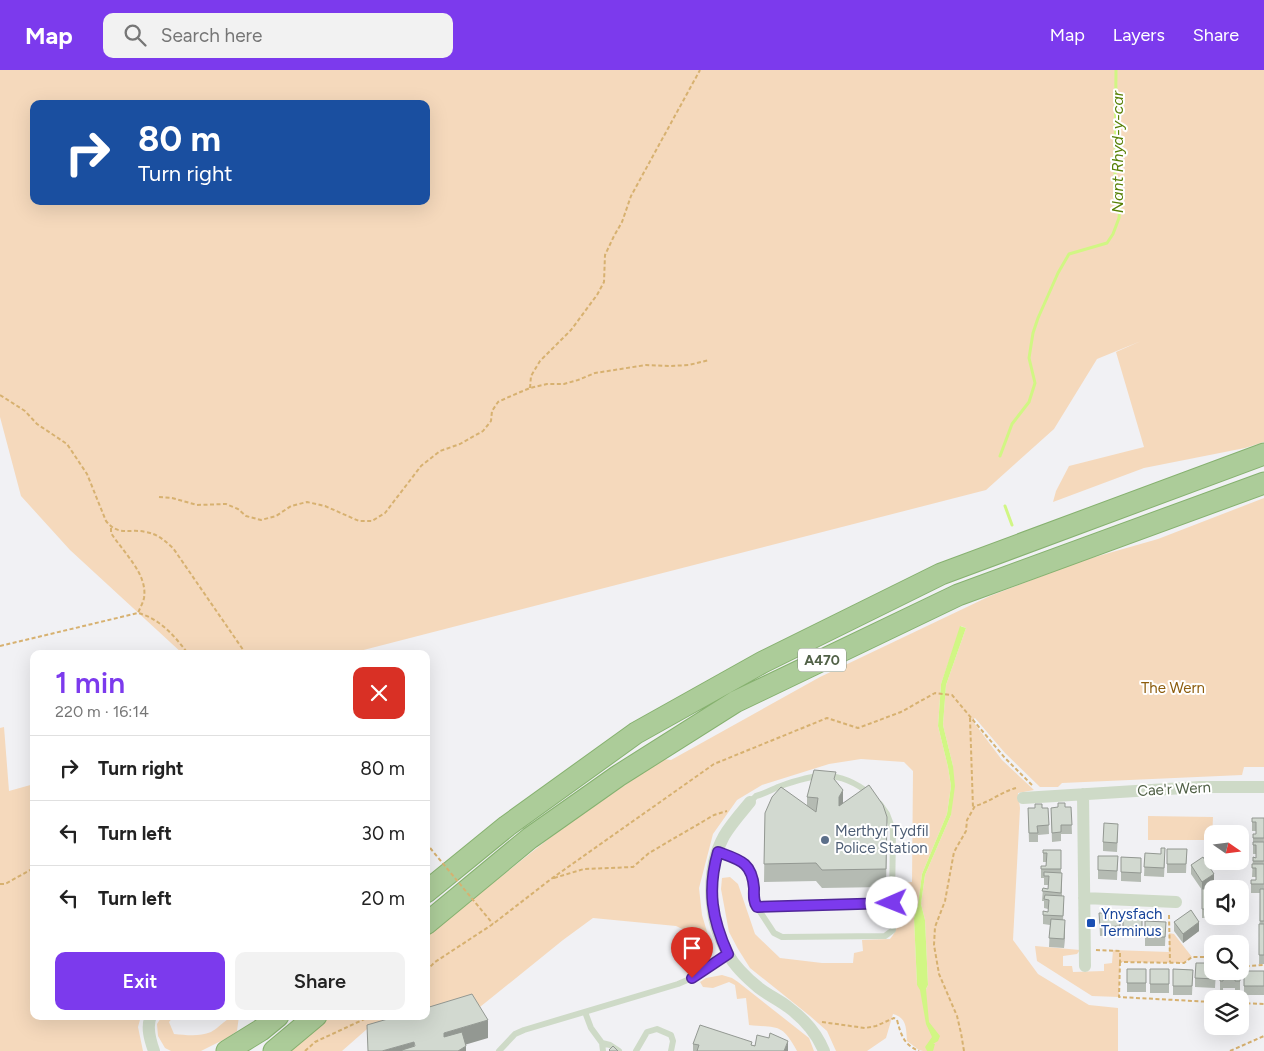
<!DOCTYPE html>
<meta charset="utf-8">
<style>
body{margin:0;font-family:Figtree,sans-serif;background:#f2f2f2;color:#222;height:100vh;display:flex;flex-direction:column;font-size:19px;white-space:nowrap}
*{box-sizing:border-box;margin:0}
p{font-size:16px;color:#767676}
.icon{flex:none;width:28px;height:28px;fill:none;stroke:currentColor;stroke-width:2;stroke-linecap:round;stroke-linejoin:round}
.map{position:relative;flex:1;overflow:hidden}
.sheet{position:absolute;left:30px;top:580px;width:400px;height:370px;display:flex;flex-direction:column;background:#fff;border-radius:10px;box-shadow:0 5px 20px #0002}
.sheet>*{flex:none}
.guide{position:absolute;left:30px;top:30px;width:400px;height:105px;border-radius:10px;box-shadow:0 5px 20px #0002;background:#1a4fa0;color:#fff;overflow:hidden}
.needle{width:32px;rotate:104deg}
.fabs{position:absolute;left:1204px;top:755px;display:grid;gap:10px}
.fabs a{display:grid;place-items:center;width:45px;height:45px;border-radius:10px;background:#fff;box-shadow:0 5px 20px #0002;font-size:25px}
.pin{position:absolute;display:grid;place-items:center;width:42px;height:42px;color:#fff;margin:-51px -21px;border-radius:50% 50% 50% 0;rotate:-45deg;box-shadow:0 0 5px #0007}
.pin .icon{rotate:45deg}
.me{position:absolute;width:55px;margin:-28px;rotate:269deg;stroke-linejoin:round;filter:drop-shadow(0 0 4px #0008)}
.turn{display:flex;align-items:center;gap:18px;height:105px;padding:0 25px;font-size:22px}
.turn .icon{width:65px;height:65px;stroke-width:2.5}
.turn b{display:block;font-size:35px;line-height:42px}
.round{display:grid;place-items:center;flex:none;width:52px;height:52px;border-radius:10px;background:#f2f2f2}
.summary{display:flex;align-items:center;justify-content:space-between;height:85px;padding:0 25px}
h1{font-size:30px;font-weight:600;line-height:38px;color:#7c3aed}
.primary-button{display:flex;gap:10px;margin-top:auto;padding:10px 25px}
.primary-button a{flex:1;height:58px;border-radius:10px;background:#7c3aed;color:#fff;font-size:20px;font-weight:600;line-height:58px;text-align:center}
.primary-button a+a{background:#f2f2f2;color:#222}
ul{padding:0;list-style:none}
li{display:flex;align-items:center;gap:15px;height:65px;padding:0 25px;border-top:1px solid #e0e0e0}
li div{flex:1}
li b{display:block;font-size:19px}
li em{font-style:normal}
header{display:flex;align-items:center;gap:30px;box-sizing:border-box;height:70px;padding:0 25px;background:#7c3aed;color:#fff}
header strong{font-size:24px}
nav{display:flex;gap:28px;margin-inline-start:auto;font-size:18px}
.search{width:350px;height:45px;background:#f2f2f2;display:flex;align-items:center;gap:12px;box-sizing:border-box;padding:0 18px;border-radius:10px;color:#767676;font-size:19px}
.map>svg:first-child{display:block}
.green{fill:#f5d9bc;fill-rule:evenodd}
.water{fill:#d1f684}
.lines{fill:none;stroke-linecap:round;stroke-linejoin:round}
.stream{stroke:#d1f684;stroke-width:3}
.trunk-casing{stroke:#86b16f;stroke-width:23}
.path{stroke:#d7b170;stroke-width:2;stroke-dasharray:4 2.5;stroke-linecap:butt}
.service{stroke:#cedac7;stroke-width:6}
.minor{stroke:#cedac7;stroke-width:12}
.trunk{stroke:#accc99;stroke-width:21}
.path-bridge{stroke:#d7b170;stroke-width:2;stroke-dasharray:4 2.5;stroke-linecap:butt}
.wall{fill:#b5bbb3}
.shaded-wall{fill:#939892}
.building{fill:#d2d9d0;stroke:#939892}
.route-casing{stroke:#51269a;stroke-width:12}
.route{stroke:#7c3aed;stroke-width:9}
.service-dot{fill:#5c6f8a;stroke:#fff;stroke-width:2}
.transit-dot{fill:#1a4fb4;stroke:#fff;stroke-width:2}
.labels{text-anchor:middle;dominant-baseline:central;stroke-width:4;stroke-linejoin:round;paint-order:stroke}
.shield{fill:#fff;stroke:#85907e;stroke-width:1}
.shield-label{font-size:14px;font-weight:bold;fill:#516147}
.park-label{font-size:15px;fill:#8d5d0d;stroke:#fff}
.street-label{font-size:15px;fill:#516147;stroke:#fff}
.service-label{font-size:15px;fill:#4e5e75;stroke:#fff;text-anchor:start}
.transit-label{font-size:15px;fill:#164399;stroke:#fff;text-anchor:start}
.water-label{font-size:16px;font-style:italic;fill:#578006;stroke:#fff}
</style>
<header>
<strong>Map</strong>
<div class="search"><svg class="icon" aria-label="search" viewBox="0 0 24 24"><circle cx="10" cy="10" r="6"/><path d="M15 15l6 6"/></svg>Search here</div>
<nav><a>Map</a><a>Layers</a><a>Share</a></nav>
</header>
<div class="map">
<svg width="1264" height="981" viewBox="0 0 1264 981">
<rect width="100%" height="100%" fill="#f1f1f4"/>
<path class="green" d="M 0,0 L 1264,0 L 1264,372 L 1245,378 L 1144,398 L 1053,432 L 1056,421 L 1069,396 L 1144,377 L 1116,282 L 1141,271 L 1097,289 L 1054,359 L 986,420 L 348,584 L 183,584 L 70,480 L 21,426 L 0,347 ZM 34,34 L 426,34 L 426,131 L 34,131 Z
M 1264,428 L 1264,697 L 1244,697 L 1242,705 L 1062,713 L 1058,717 L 1040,717 L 1005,683 L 975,648 L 972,650 L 1002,690 L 1034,720 L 1018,723 L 1020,738 L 1013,870 L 1038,904 L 1089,935 L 1118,938 L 1118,981 L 923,981 L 919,980 L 907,971 C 906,958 907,948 893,944 L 886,968 L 867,981 L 836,981 L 827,961 L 810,946 L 750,898 L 738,879 L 729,862 L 721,819 L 722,808 L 730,807 L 738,814 L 755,864 L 780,888 L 822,893 L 853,893 L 854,883 L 863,881 L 862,870 L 890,869 C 903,855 899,832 899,813 L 912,812 L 913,701 L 904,692 L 861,689 L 829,694 L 762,715 L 737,730 L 713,764 L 699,818 L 702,845 L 710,872 L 707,884 L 699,894 L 688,899 L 686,890 L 694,877 L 693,864 L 676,856 L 593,848 L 563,870 L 475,941 L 367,959 L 342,981 L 289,981 L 330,946 L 426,946 L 426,866 L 561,759 L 663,689 L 671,690 L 820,607 L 990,526 L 1081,491 L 1158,469 ZM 961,556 L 966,558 L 946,615 L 943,655 L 953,696 L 951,745 L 925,805 L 921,834 L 925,850 L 928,915 L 926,919 L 917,915 L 914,848 L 918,835 L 922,804 L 947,744 L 951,716 L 948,697 L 938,656 L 941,614 Z
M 4,657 L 9,721 L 34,714 L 34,946 L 141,946 L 138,957 L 143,981 L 0,981 L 0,658 Z
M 1148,746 L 1213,747 L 1212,770 L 1148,770 Z
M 1169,863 L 1174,864 L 1192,887 L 1184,893 L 1120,892 L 1119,927 L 1092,926 L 1037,891 L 1035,876 L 1080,880 L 1077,884 L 1063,886 L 1063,896 L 1072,896 L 1073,902 L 1104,901 L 1104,894 L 1112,893 L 1113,880 L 1169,882 Z
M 722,905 L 732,908 L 738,912 L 809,968 L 814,981 L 797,981 C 782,953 778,958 749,955 L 746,928 L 737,929 L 735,915 L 729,912 L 713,918 L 703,917 L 700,912 L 706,908 Z
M 162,946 L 174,946 L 169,952 L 174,964 C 186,965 199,967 211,962 C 222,956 224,948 239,946 L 237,961 L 227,968 L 201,981 L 171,981 L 165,978 L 158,966 L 157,954 Z"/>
<path class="water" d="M 960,556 L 966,558 L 946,615 L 943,655 L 953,696 L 955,716 L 951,745 L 925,805 L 921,834 L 925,850 L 928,915 L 926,919 L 929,952 L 940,966 L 938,971 L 933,974 L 935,974 L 933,981 L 927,981 L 925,977 L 932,967 L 926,954 L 920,920 L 917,915 L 914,848 L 918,835 L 922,804 L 947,744 L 951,716 L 948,697 L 938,656 L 941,614 Z"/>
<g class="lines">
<path class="stream" d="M 1000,386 L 1012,354 L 1029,332 L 1035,313 L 1029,288 L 1033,263 L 1038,248 L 1058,203 L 1069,184 L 1107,173 L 1113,164 L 1119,148 L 1120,135 L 1115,113 L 1116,0
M 1005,436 L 1012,455"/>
<g class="trunk-casing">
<path id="trunk" d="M 426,822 L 507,756 L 636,663 L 763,592 L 941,504 L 1264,384
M 426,854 L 530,768 L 618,706 L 735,632 L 958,525 L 1264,413
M 227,981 L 261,960 L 278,946
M 274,981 L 316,946"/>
</g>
<path class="path" d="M 530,318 L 531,306 L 540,291 L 571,260 L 597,225 L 604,212 L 605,185 L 614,166 L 622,152 L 631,126 L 700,0
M 0,325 L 25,341 L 37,354 L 67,374 L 87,404 L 106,451 C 119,467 129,458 146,462 C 158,464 165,471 173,478 L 246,584
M 159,427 L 172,428 L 197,435 L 226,434 L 238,439 L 246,446 L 261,450 L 276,446 L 291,436 L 307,432 L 325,436 L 359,451 L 372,451 L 385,443 L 421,396 L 440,381 L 460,374 L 483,361 L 491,351 L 492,341 L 498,332 L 511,326 L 530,318 L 547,314 L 564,314 L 578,310 L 595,303 L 646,295 L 670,296 L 689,295 L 709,290
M 111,458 L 111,463 C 123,482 148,504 144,528 C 143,533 140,538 138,543
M 0,576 L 138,543 C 159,548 176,567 188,584
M 970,648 L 973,738
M 554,808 L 584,799 L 633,797 L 649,783 L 714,745 L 727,741
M 0,814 L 5,814 L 34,798
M 1169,845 L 1170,892
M 1096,880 L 1120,881 L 1120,892 L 1184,893 L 1192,887 L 1212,887
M 1120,892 L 1119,927 L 1212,932
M 1240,892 L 1249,896 L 1264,895
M 426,901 L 435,892 L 493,854 L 551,809 L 714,694 L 827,648 L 858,658 L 901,642 L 935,623 L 952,625 L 1005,688 L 1033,716
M 1240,933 L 1264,934
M 822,952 L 865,958 L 876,956 L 894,948 L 897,950 C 901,965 904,975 919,981
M 305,981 L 315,972 L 371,946
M 964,981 L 961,963 L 957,946 L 939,904 L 934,875 L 935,857 L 945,831 L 954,782 L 966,761 L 967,750 L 975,736 C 990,732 1001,722 1016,718
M 1230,981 L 1264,966"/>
<path class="service" d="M 750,732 L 756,726 C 764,724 771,720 778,717 C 814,704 838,698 870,724
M 880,734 L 887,744 L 893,760 L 892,833
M 718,782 C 740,790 752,792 753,818 C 754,825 753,831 757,837 L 892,833 L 893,860 L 885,866 L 782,867 L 774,863 L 757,837
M 585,942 L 591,958 L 602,973
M 499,981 L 515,964 L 524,960 L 678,914 L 692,908 L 728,885
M 603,981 L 602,973 L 610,975 L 619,981
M 636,981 L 647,962 L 657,959 L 671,965 L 673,971 L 671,981"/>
<path class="minor" d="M 1083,724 L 1085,896
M 1023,728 L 1200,717 L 1264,717
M 750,732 C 741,743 731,754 724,766 C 705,800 708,851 728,884 C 735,897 748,909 759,918 C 768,925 779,930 788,937 C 803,948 817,964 824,981
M 1084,828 L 1176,832
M 151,946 C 146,957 150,970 154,981"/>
<use href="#trunk" class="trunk"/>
<path class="path-bridge" d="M 426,773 L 493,854"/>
</g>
<path class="wall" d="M 836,711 L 843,733 L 887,765 L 886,817 L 822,818 L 816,811 L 764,812 L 765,743 L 807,735 L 807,727 Z
M 1071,737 L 1072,764 L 1061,764 L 1061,771 L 1052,772 L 1051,738 Z
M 1028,738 L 1048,738 L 1049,764 L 1038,765 L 1038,772 L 1029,772 Z
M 1252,748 L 1264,748 L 1264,894 L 1259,894 L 1260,823 L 1251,823 L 1251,810 L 1256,810 L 1256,807 L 1252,807 L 1253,787 L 1256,788 L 1256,784 L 1253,784 L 1253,764 L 1256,764 L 1256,761 L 1252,761 Z
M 1118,763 L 1117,782 L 1103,781 L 1103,772 Z
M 1167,779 L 1187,779 L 1186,803 L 1167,803 Z
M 1043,780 L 1061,780 L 1061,803 L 1062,812 L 1062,826 L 1064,835 L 1063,850 L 1065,859 L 1064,878 L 1049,877 L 1050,855 L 1043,854 L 1043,841 L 1048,842 L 1048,839 L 1044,838 L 1044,831 L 1042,831 L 1043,818 L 1048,819 L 1048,815 L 1044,815 L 1044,808 L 1041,808 L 1041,796 L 1046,796 L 1046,792 L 1043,792 Z
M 1145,783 L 1165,787 L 1164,807 L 1144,806 Z
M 1118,786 L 1117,810 L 1098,809 L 1098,800 Z
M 1121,787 L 1141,788 L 1141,812 L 1121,811 Z
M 1191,795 L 1214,813 L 1206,819 L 1212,819 L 1212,846 L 1217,846 L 1217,848 L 1202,848 L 1202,820 L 1191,804 Z
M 1123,842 L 1142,843 L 1142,866 L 1123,866 Z
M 1099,843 L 1120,843 L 1120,865 L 1100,866 Z
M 1145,851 L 1166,852 L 1165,876 L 1145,876 Z
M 1174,852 L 1199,861 L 1183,873 L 1174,861 Z
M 1127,899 L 1146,899 L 1146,922 L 1127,922 Z
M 1150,899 L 1169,899 L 1169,923 L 1150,923 Z
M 1173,899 L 1193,900 L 1192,925 L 1173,925 Z
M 1216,901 L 1215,918 L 1195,917 L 1195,908 Z
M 1220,901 L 1240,901 L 1240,920 L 1235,920 L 1235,918 L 1223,918 L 1223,920 L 1220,920 Z
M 1244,901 L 1264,901 L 1264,925 L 1244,925 Z
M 693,974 L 752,975 L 788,981 L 693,981 Z"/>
<path class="shaded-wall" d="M 843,720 L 843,738 L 839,745 L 839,727 Z
M 1214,804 L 1214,813 L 1202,821 L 1202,812 Z
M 1065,850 L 1065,859 L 1064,878 L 1064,869 Z
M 1199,852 L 1199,861 L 1183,873 L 1183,864 Z
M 488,950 L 488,968 L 444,981 L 444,963 Z
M 788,971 L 788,981 L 784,981 Z
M 414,972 L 414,981 L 382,981 Z
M 466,976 L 466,981 L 458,981 Z"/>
<path class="building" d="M 814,700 L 836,702 L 834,709 L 843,720 L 839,727 L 839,736 L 869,715 L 883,735 L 887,747 L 886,799 L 822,800 L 816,793 L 764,794 L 765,743 L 772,727 L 781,717 L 816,742 L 818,728 L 807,727 Z
M 1058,733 L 1065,733 L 1065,737 L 1071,737 L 1072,755 L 1061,755 L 1061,762 L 1052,763 L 1051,738 L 1058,737 Z
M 1035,734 L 1042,734 L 1042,738 L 1048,738 L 1049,755 L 1037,756 L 1038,763 L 1029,763 L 1028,738 L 1035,738 Z
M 1252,748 L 1264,748 L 1264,768 L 1253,768 L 1253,764 L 1256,764 L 1256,752 L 1252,752 Z
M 1104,753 L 1118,754 L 1117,773 L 1103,772 Z
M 1253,772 L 1264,772 L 1264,791 L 1253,791 L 1253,787 L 1256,788 L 1256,775 L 1253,775 Z
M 1161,778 L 1165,778 L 1164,798 L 1144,797 L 1145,783 L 1161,784 Z
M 1167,779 L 1187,779 L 1186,794 L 1167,794 Z
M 1043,780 L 1061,780 L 1061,799 L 1041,799 L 1041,796 L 1046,796 L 1047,783 L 1043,783 Z
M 1098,786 L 1118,786 L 1117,801 L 1098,800 Z
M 1121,787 L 1141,788 L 1141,803 L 1121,802 Z
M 1203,787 L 1214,804 L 1202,812 L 1191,795 Z
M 1252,794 L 1264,794 L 1264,814 L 1251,814 L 1251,810 L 1256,810 L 1256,798 L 1252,798 Z
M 1044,802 L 1062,803 L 1061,823 L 1042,821 L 1043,818 L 1048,819 L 1049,806 L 1044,806 Z
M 1202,819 L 1212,819 L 1212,839 L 1202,839 Z
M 1260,819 L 1264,819 L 1264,851 L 1260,851 Z
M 1045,825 L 1064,826 L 1063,846 L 1043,845 L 1043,841 L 1048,842 L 1049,830 L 1044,829 Z
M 1191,840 L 1199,852 L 1183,864 L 1174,852 Z
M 1123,842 L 1142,843 L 1142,857 L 1123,857 Z
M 1099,843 L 1120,843 L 1120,856 L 1100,857 Z
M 1051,849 L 1065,850 L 1064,869 L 1049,868 Z
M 1145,851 L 1166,852 L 1165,867 L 1145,867 Z
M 1259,854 L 1264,854 L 1264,885 L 1259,885 Z
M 1196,893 L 1212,893 L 1212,901 L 1216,901 L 1215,909 L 1195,908 Z
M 1127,899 L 1146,899 L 1146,913 L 1127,913 Z
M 1150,899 L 1169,899 L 1169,914 L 1150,914 Z
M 1173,899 L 1193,900 L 1192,916 L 1173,916 Z
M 1220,901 L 1240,901 L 1240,911 L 1235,911 L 1235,909 L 1223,909 L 1223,911 L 1220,911 Z
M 1244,901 L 1264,901 L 1264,916 L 1244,916 Z
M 472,924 L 488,950 L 444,963 L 444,967 L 462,962 L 466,976 L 458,981 L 402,981 L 402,980 L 415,976 L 414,972 L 382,981 L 368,981 L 367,955 L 398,946 L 426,946 L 426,938 Z
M 700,955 L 752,972 L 751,975 L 755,976 L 757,965 L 769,968 L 770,963 L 788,971 L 784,981 L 697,981 L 699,975 L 693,974 Z
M 613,976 L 618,981 L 610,981 L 609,980 Z"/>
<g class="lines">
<g class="route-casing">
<path id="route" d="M 692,908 L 728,884 C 712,849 707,820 718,782 C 740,790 752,792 754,818 C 754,825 753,831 757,837 L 892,833"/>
</g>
<use href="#route" class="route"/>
</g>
<circle class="service-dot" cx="825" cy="770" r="5"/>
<rect class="transit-dot" x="1086" y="848" width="10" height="10" rx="2.5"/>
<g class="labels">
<rect class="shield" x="798" y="578.5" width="48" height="23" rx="4"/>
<g class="shield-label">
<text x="822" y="590">A470</text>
</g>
<g class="park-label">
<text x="1173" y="618">The Wern</text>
</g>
<g class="street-label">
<text transform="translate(1174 719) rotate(-3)">Cae'r Wern</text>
</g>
<g class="service-label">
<text x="835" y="761">Merthyr Tydfil<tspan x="835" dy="17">Police Station</tspan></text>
</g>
<g class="transit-label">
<text x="1101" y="844">Ynysfach<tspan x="1101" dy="17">Terminus</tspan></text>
</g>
<g class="water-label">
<text transform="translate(1117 82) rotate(-90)">Nant Rhyd-y-car</text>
</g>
</g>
</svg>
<div class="fabs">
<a><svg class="needle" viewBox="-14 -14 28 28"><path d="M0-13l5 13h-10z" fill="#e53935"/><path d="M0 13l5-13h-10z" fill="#767676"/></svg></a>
<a><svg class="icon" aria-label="sound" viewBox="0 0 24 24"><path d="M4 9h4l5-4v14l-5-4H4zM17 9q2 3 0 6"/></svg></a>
<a><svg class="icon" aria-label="search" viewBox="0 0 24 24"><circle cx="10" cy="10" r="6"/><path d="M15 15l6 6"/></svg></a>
<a><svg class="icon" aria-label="layers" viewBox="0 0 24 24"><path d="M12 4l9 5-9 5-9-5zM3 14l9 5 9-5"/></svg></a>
</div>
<div class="pin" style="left:692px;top:908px;background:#d93025"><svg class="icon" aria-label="arrive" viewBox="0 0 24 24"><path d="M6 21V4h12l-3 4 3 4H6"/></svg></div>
<svg class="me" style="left:892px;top:833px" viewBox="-20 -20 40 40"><circle r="19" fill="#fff"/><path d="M0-13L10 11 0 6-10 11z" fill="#7c3aed"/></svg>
<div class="guide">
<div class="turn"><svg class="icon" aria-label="right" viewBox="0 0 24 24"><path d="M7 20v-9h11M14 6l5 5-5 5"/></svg><div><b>80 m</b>Turn right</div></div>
</div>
<section class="sheet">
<div class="summary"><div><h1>1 min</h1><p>220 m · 16:14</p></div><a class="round" style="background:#d93025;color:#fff"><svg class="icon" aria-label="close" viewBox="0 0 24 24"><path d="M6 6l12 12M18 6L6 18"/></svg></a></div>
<ul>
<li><svg class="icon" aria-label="right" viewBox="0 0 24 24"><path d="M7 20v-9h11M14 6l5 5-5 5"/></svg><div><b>Turn right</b></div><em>80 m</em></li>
<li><svg class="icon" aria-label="left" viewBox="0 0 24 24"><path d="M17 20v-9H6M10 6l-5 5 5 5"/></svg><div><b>Turn left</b></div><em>30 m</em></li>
<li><svg class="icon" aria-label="left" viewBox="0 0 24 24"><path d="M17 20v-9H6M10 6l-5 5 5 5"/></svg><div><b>Turn left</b></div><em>20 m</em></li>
</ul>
<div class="primary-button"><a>Exit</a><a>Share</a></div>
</section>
</div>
